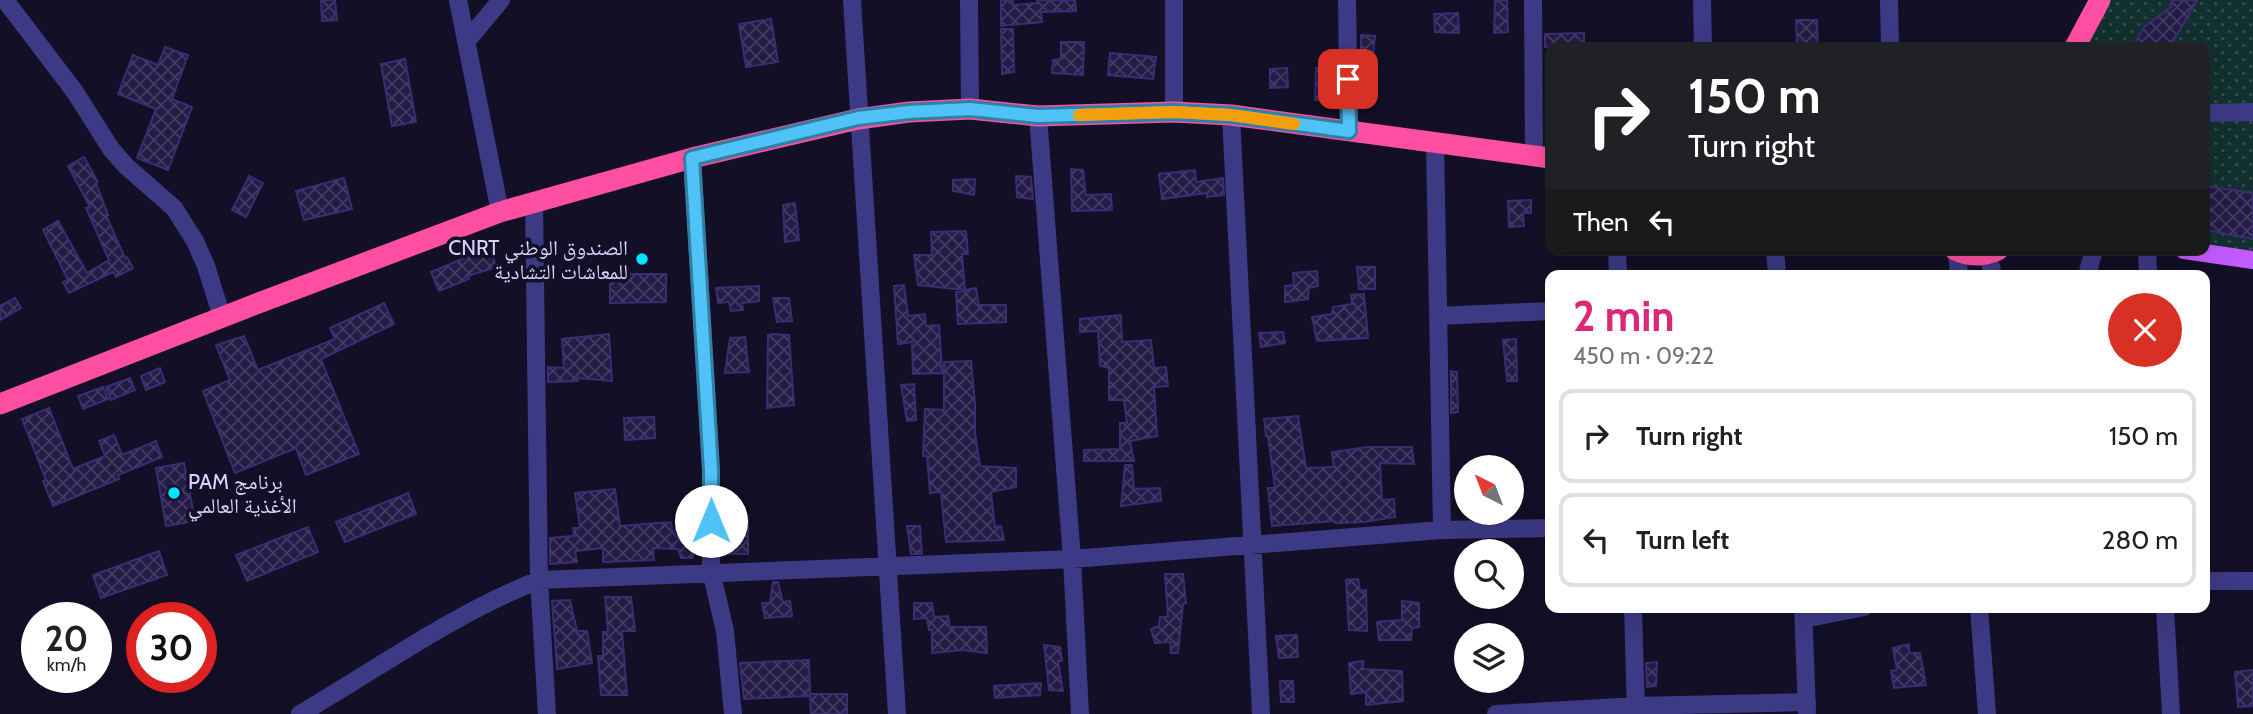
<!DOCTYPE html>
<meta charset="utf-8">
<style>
body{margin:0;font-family:Cabin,"Noto Naskh Arabic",sans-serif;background:#f6f6f6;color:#202124;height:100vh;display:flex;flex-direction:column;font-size:26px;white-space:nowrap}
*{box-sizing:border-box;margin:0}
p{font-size:23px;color:#757577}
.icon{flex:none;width:38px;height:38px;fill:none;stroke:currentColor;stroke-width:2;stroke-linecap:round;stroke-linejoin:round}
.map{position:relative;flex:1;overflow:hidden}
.details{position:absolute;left:1545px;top:270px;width:665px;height:343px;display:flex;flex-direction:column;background:#fff;border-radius:14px;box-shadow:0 7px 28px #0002}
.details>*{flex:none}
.banner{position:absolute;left:1545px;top:42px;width:665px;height:214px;border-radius:14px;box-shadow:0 7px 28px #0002;background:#202124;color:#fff;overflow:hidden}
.needle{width:46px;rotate:318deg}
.buttons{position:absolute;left:1454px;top:455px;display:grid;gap:14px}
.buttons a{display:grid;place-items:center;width:70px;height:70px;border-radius:50%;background:#fff;box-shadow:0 7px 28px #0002;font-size:35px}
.speed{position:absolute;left:21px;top:602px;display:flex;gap:14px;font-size:35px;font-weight:700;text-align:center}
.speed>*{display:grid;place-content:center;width:91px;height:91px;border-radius:50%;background:#fff;box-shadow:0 7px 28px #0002;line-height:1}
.speed small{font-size:18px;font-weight:400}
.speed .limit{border:10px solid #d22;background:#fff;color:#111}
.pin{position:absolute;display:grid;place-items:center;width:60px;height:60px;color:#fff;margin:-30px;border-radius:14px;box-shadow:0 4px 10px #0006}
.me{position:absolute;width:77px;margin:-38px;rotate:0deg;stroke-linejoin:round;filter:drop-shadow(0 0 5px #0008)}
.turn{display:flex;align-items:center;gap:24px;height:147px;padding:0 28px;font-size:32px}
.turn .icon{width:91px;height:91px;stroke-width:2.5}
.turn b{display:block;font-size:49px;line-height:60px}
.then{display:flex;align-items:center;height:66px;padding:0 28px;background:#0003;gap:14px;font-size:26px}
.round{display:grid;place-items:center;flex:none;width:74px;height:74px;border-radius:37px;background:#f6f6f6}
.summary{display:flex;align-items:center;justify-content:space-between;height:119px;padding:0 28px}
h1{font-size:42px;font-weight:800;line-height:52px;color:#db2777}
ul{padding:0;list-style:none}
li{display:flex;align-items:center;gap:21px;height:94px;margin:0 14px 10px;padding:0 14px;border:4px solid #e0e0e0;border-radius:14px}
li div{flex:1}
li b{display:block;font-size:26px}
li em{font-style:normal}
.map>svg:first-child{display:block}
.park{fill:url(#park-dots)}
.building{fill:url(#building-cross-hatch);stroke:#3b2d73;stroke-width:2}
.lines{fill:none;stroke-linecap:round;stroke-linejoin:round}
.minor{stroke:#3d3a85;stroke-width:18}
.major{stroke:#c25bff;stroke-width:18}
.highway{stroke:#ff4fa3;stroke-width:21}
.route-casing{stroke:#337fa1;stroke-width:18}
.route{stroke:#4fc3f7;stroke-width:12}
.slow{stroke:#f59e0b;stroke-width:12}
.poi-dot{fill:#00e5ff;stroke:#130f26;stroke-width:2.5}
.labels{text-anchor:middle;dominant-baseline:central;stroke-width:7;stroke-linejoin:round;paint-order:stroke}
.poi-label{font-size:21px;fill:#d9d4ff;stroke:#130f26;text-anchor:end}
</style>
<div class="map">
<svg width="2253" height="714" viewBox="0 0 2253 714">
<defs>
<pattern id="park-dots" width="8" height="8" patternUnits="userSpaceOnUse" patternTransform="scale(1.75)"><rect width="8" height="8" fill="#12302f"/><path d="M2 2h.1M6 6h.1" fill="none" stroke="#344d4e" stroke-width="1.8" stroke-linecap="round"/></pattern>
<pattern id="building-cross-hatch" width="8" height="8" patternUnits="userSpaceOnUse" patternTransform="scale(1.75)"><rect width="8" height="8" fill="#241b47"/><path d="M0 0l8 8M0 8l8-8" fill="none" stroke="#433b63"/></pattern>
</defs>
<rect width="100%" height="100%" fill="#130f26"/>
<path class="park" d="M 2100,0 L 2253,0 L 2253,260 L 2205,250 L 2205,47 L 2075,47 Z"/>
<path class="building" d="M 321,0 L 335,0 L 337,20 L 322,21 Z
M 1001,0 L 1013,0 L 1013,5 L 1037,3 L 1037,0 L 1075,0 L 1076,11 L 1041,12 L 1042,22 L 1001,26 Z
M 1495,0 L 1507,0 L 1508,32 L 1494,33 Z
M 2172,0 L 2197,0 L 2170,47 L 2133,47 L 2144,27 L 2171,7 Z
M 1458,13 L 1459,33 L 1435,32 L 1434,14 Z
M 771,19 L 778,62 L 746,67 L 739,24 Z
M 1796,20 L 1817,20 L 1818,47 L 1797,47 Z
M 1001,29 L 1013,29 L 1014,72 L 1002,74 Z
M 1584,33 L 1584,46 L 1545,47 L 1545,34 Z
M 1361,35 L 1375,36 L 1370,83 L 1361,83 Z
M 1061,42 L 1084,42 L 1083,75 L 1052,73 L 1053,60 L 1061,59 Z
M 165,47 L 188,55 L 172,99 L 192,107 L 168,170 L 137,158 L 156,109 L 118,94 L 133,55 L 158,65 Z
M 1110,53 L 1156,57 L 1153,79 L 1108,75 Z
M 405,59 L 416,122 L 392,126 L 381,64 Z
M 1328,67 L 1329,102 L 1315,100 L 1316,68 Z
M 1287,68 L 1288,87 L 1270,88 L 1270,69 Z
M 84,157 L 98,182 L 96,183 L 108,215 L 106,215 L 125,258 L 127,257 L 133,268 L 116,277 L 113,272 L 69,293 L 63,282 L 68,280 L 43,230 L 58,221 L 87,273 L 109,260 L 86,208 L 90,207 L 68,166 Z
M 1071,169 L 1083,170 L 1086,195 L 1111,194 L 1112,210 L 1072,211 Z
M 1195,170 L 1196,182 L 1223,178 L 1224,195 L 1207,197 L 1207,193 L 1162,199 L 1159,174 Z
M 249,176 L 263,183 L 246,217 L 232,210 Z
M 1016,176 L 1031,177 L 1033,199 L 1017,197 Z
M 344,178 L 352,209 L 304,220 L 296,191 Z
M 975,179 L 974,195 L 953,191 L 953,180 Z
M 2205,186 L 2253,193 L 2253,239 L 2205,230 Z
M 1531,200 L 1531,213 L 1523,213 L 1524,226 L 1509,227 L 1508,201 Z
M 795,203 L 799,240 L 785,242 L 783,205 Z
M 966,231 L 968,254 L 962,254 L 965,290 L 918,285 L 914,255 L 932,255 L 931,232 Z
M 491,251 L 496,267 L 468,276 L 469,279 L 439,291 L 431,272 L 462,259 Z
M 1357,267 L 1375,267 L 1375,289 L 1359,289 Z
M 1317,271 L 1318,286 L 1309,288 L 1308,299 L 1285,302 L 1285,286 L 1294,285 L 1293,273 Z
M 610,274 L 666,274 L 666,302 L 610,303 Z
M 904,285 L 908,316 L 925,314 L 926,326 L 939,325 L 942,373 L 913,374 L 912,342 L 898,344 L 894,286 Z
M 759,286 L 759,301 L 742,303 L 743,310 L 731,311 L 729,302 L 718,303 L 716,288 Z
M 976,288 L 979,305 L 1006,305 L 1006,322 L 958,324 L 956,292 Z
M 1364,294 L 1368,338 L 1317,341 L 1312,317 L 1332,314 L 1333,307 L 1352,304 L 1351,295 Z
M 15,298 L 21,308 L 0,320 L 0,306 Z
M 773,298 L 789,298 L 792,321 L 777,322 Z
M 384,303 L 394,324 L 321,359 L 359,454 L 306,475 L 296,448 L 235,473 L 203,391 L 230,380 L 216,345 L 244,336 L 258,370 L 335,339 L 330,328 Z
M 1121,315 L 1122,342 L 1151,340 L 1154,368 L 1166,367 L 1168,386 L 1154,387 L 1157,436 L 1130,441 L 1134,461 L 1084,461 L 1084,450 L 1120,449 L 1120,423 L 1127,423 L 1124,400 L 1109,400 L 1109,368 L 1100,366 L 1098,331 L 1080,332 L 1080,319 Z
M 1283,332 L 1285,343 L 1261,347 L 1259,333 Z
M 609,334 L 612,381 L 577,378 L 578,381 L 548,382 L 548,367 L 564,368 L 562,339 Z
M 772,334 L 789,335 L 794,405 L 767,408 L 768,335 Z
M 745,337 L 749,372 L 725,373 L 730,338 Z
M 1516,339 L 1517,381 L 1507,381 L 1503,340 Z
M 971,361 L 975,405 L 975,433 L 980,466 L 1016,468 L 1016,487 L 991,492 L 995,527 L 1001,526 L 1004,540 L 946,542 L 941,492 L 930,493 L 927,456 L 923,456 L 925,409 L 944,410 L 944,362 Z
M 160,368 L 165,382 L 146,390 L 141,376 Z
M 1451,371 L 1457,372 L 1458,412 L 1451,413 Z
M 130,378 L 135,390 L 111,400 L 106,387 Z
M 914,384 L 916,420 L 907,421 L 901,385 Z
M 103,387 L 108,399 L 83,409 L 78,396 Z
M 49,408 L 73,469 L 105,456 L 99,441 L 114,435 L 122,455 L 156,441 L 162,457 L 118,475 L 119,479 L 53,506 L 43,481 L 46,480 L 22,419 Z
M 1298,416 L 1306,468 L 1334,467 L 1332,452 L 1368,447 L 1412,447 L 1414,464 L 1380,463 L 1382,500 L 1394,499 L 1395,517 L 1364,522 L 1335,523 L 1335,521 L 1272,526 L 1268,488 L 1275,488 L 1268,436 L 1266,436 L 1264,419 Z
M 654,417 L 655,438 L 625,440 L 624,418 Z
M 184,463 L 195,521 L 166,526 L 156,468 Z
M 1125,465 L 1132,465 L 1134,489 L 1160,488 L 1161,501 L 1121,506 Z
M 615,489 L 620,526 L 671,522 L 672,531 L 693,528 L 693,558 L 681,558 L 678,549 L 653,548 L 654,560 L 603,562 L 603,548 L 575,551 L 577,562 L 550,564 L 550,538 L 574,536 L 573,528 L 580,528 L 575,493 Z
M 408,493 L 416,514 L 345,542 L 336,522 Z
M 748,517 L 748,554 L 729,554 L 727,519 Z
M 907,526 L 920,526 L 922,554 L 911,554 Z
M 308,527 L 318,552 L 247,581 L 236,555 Z
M 159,551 L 167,575 L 101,598 L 93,575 Z
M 1165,574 L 1183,574 L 1186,603 L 1183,604 L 1178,653 L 1171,653 L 1170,642 L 1155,643 L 1151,629 L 1159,626 L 1160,617 L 1168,617 Z
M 1358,579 L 1360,591 L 1366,590 L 1367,631 L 1349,630 L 1346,580 Z
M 773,582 L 778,582 L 783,602 L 790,601 L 792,616 L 765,618 L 762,603 L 770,603 Z
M 605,597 L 631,597 L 635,631 L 622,631 L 627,695 L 601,695 L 598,656 L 603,656 L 603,632 L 608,632 Z
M 570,600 L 577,631 L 587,631 L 592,663 L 557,669 L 552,601 Z
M 1402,601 L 1419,603 L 1419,627 L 1412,628 L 1411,640 L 1379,640 L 1377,622 L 1402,620 Z
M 914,603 L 932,603 L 934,617 L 948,616 L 950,627 L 986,627 L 987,653 L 963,650 L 932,653 L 932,630 L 929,630 L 927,618 L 914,619 Z
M 1297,635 L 1298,657 L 1279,658 L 1276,636 Z
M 1909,644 L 1909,653 L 1920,653 L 1926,685 L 1894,688 L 1891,671 L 1897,670 L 1893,648 Z
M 1044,645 L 1060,647 L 1062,661 L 1058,661 L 1063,691 L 1049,690 Z
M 809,660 L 810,694 L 847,694 L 847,714 L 811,714 L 810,696 L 744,699 L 740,663 Z
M 1363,661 L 1363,669 L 1402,671 L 1403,701 L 1366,705 L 1366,692 L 1351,694 L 1349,663 Z
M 1657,662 L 1656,686 L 1647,687 L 1646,663 Z
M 2253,670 L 2253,706 L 2238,707 L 2235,672 Z
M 1280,681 L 1293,681 L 1294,702 L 1281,702 Z
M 1041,683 L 1040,695 L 995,698 L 994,686 Z"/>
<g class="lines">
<path class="minor" d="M 5,0 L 75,92 L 111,149 L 126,166 L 174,208 L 195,241 L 206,266 L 222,317
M 458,0 L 500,212
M 852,0 L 897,714
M 969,0 L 970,109
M 1174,0 L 1174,112
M 1347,0 L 1349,131
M 1533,0 L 1534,156
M 1702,0 L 1703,47
M 1889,0 L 1890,47
M 466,42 L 501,0
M 2205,113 L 2253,112
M 1231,115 L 1261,714
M 1038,116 L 1072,559 L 1080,714
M 1435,142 L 1442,530
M 692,158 L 711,470 L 711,571 L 725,631 L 733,714
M 534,202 L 539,580 L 547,714
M 1617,250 L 1618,275
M 1775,250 L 1777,275
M 2147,250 L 2148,275
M 1957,252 L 1959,275
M 1988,255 L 1993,275
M 2087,275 L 2094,250
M 1438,316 L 1550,311
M 2205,581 L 2253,581
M 1633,607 L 1636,714
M 1803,607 L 1807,712
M 1979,607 L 1987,714
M 2165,607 L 2171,714
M 1804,619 L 1864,607
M 300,714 C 379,668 453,614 539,580 L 1072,559 L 1442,530 L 1550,528
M 1496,714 L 1636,706 L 1807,702"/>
<path class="major" d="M 2184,250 L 2253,260"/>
<path class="highway" d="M 2075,47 L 2100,0
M 1955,250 C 1970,257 1983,257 1998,250
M 0,404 L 256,304 L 500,212 L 692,158 L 858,119 L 909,112 L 970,109 L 1038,116 L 1174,112 L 1231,115 L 1550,158"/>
</g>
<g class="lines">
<g class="route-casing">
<path id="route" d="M 711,521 L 711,470 L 692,158 L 858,118 L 909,112 L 970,109 L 1038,116 L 1174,112 L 1231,115 L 1349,131 L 1348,79"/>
</g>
<use href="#route" class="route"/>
<path class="slow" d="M 1079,115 L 1174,112 L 1231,115 L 1294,124"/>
</g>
<g class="poi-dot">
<circle cx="642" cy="259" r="7"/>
<circle cx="174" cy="493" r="7"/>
</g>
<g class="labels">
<g class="poi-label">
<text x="628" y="247">CNRT الصندوق الوطني<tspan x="628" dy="24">للمعاشات التشادية</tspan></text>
<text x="188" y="481" text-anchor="start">PAM برنامج<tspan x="188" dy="24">الأغذية العالمي</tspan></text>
</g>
</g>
</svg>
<div class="buttons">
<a><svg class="needle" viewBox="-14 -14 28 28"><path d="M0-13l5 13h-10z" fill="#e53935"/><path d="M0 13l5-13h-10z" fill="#757577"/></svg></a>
<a><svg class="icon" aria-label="search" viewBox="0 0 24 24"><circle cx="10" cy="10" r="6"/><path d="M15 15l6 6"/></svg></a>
<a><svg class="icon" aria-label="layers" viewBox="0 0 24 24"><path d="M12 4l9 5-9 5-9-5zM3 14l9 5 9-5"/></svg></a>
</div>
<div class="speed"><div>20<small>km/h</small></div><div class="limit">30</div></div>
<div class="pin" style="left:1348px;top:79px;background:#d93025"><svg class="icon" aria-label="arrive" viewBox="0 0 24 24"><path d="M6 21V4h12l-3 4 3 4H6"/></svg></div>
<svg class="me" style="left:711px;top:521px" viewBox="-20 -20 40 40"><circle r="19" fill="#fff"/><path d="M0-13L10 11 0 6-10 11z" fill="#4fc3f7"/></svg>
<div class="banner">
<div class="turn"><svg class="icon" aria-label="right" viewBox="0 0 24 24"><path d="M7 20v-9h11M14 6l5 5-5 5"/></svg><div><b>150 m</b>Turn right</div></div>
<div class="then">Then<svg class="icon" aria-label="left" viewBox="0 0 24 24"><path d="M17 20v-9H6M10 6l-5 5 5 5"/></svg></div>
</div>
<section class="details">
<div class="summary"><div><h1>2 min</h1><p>450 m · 09:22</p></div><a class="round" style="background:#d93025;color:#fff"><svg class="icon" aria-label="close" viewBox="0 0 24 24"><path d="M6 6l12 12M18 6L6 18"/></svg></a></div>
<ul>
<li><svg class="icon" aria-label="right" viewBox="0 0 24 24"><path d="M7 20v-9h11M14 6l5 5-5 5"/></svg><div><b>Turn right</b></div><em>150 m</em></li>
<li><svg class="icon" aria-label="left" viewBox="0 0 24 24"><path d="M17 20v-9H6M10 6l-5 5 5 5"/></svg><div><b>Turn left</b></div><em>280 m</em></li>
</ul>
</section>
</div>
